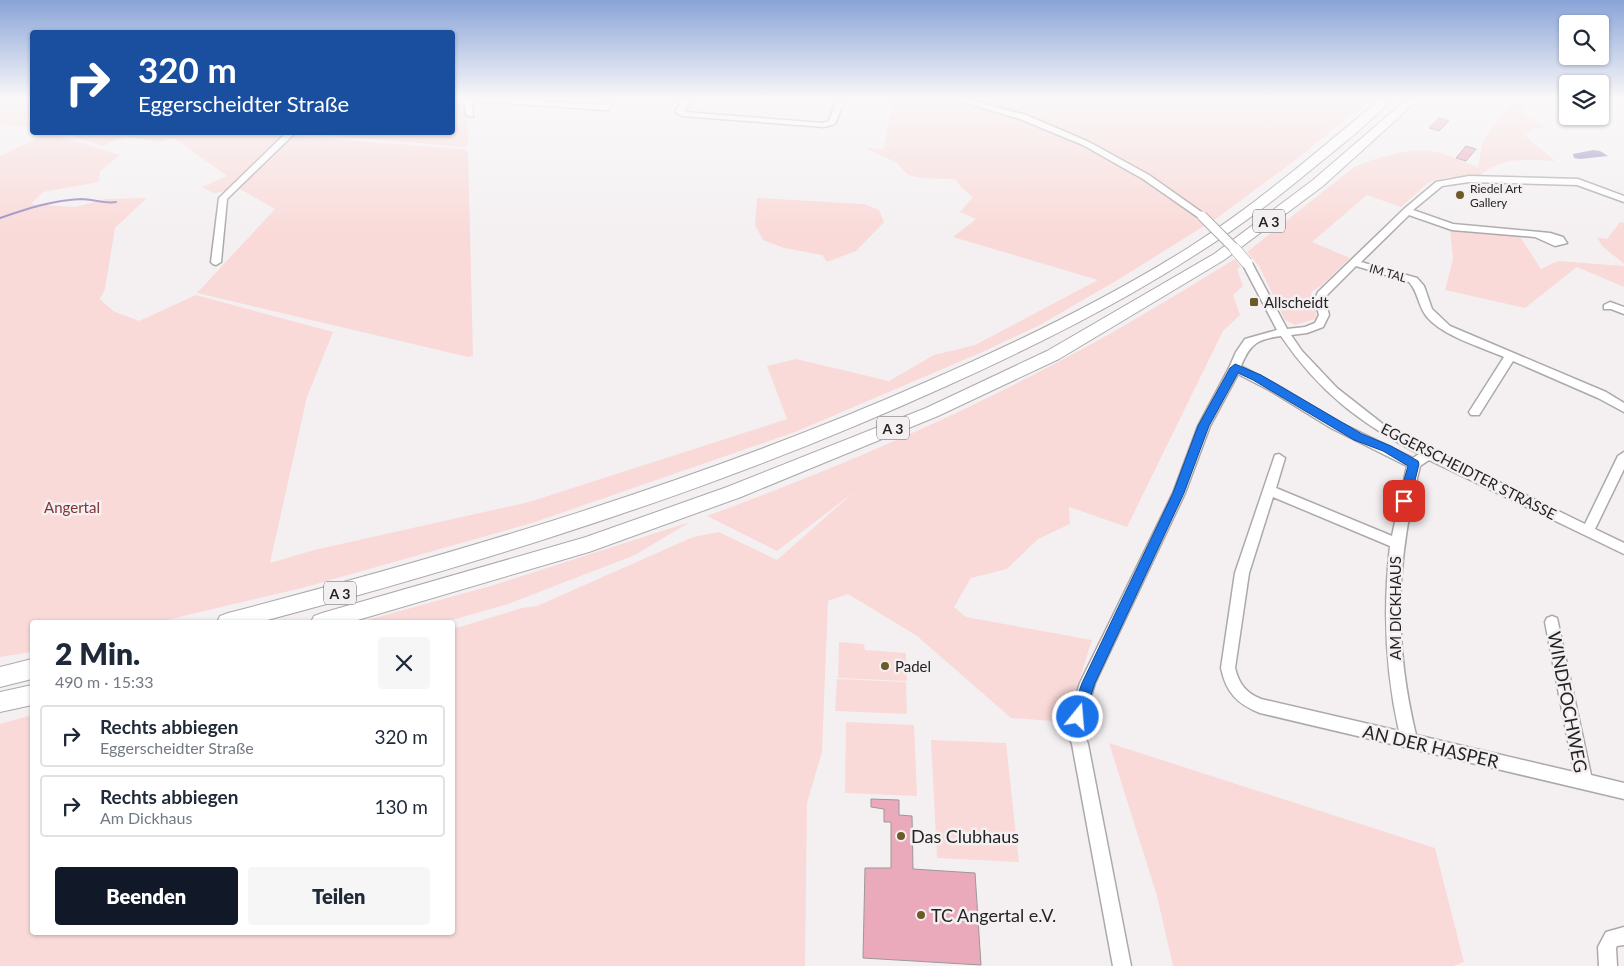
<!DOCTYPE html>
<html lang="de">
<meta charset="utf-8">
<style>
body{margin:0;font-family:Lato,sans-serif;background:#f6f6f7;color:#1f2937;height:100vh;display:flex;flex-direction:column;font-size:19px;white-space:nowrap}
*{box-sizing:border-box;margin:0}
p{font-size:16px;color:#747a83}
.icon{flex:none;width:28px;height:28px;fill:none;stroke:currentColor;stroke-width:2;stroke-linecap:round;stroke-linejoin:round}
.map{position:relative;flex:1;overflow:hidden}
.sheet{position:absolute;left:30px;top:620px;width:425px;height:315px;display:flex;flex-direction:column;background:#fff;border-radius:5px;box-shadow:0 1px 4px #0004}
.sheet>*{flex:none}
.top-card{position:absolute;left:30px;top:30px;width:425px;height:105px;border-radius:5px;box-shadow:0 1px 4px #0004;background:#1a4fa0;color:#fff;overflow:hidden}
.tools{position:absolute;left:1559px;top:15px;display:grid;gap:10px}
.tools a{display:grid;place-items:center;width:50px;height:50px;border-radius:5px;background:#fff;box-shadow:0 1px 4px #0004;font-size:25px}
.pin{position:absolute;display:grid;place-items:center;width:42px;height:42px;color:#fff;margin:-21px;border-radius:10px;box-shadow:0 2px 8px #0006}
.me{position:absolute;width:55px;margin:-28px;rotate:17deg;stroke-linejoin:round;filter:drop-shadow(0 0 4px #0008)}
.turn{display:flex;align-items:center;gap:18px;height:105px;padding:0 25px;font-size:22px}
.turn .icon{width:65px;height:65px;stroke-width:2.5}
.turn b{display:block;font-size:35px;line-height:42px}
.round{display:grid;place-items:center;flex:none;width:52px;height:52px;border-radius:5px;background:#f6f6f7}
.overview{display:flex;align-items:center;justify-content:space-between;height:85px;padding:0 25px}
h1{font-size:30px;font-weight:800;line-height:38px}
.action{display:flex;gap:10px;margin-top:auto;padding:10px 25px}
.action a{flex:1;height:58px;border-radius:5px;background:#111827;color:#fff;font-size:20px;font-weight:800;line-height:58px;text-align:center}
.action a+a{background:#f6f6f7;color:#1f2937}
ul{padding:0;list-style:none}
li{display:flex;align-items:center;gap:15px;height:62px;margin:0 10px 8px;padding:0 15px;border:2px solid #e0e1e3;border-radius:5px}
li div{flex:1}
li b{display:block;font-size:19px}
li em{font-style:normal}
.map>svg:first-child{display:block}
.green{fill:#f9dad8}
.water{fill:#9a8bc0}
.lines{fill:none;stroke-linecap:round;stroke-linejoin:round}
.stream{stroke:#9a8bc0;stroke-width:2}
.building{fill:#eaaabb;stroke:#9c9899}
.minor-casing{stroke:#aca9ab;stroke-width:3}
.highway-casing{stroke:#aca9ab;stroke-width:2}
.minor{fill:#fff;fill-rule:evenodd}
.highway{fill:#fff;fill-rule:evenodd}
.minor-bridge-far1-casing{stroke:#aca9ab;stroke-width:11;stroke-linecap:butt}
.minor-bridge-casing{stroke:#aca9ab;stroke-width:12;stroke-linecap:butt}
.minor-bridge-far1{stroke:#fff;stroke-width:9}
.minor-bridge{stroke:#fff;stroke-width:11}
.route{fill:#1a73e8;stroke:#114b97}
.poi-dot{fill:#6e5928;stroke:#f4f0f2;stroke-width:2}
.labels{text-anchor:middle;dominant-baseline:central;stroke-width:5;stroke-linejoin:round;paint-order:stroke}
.far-poi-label{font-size:12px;fill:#252425;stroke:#f4f0f2;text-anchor:start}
.far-street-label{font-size:12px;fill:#252425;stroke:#f4f0f2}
.shield{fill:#f4f0f2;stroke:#636162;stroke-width:1}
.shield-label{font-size:14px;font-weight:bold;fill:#252425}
.poi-label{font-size:15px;fill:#252425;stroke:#f4f0f2;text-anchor:start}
.street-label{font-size:15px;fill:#252425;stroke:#f4f0f2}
.park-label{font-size:15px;fill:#823434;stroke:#f4f0f2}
.near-street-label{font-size:18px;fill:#252425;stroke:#f4f0f2}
.near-poi-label{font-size:18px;fill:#252425;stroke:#f4f0f2;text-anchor:start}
</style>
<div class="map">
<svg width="1624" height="966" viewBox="0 0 1624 966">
<rect width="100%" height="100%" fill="#f4f0f2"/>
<path class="green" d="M 0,99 L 32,99 L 32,127 L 0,124 Z
M 453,99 L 462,99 L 467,117 L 468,145 L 464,147 L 301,133 L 452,132 Z
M 892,99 L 1370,99 L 1302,155 L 1217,218 L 1116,281 L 1038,326 L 980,353 L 795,432 L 532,523 L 302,588 L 158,622 L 32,622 L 32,652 L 0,657 L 0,156 L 48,133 L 120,155 L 100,171 L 99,182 L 43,192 L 31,204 L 75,207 L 106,199 L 147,198 L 115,228 L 105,289 L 100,299 L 113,311 L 139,321 L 196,295 L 333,332 L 307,397 L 270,563 L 314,550 L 529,502 L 787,419 L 767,366 L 796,359 L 889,381 L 934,355 L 975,345 L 1098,280 L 953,237 L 976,219 L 960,212 L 973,197 L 962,188 L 955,179 L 921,178 L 908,175 L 897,163 L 866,148 L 884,149 Z
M 1524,102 L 1527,117 L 1544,128 L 1536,128 L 1524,135 L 1555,161 C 1529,160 1500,156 1480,176 L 1448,177 L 1429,182 L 1401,207 L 1367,195 L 1312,242 L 1350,258 L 1322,285 L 1311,292 L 1317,310 L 1315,319 L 1295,325 L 1285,320 L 1259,266 L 1247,252 L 1353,168 C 1370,159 1412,147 1431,151 C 1447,154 1463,162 1478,167 L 1483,140 L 1509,106 Z
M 65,133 L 288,133 L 227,191 L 214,193 L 202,187 L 227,176 L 174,138 L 158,142 L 125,136 L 102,146 Z
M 295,136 L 461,149 L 468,152 L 473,356 L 468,357 L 197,293 L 275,209 L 240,189 L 290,137 Z
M 757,198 L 864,204 L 879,210 L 884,222 L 856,251 L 827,262 L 822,255 L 784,248 L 763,240 L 755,225 Z
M 1620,222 L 1624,223 L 1624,264 L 1602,246 L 1597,237 L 1607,239 Z
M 1450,229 L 1519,235 L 1541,269 L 1558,261 L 1624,266 L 1624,287 L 1577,267 L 1525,308 L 1445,290 L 1453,259 Z
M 1235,259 L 1241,267 L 1237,269 L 1243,286 L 1233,295 L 1240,315 L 1223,331 L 1127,527 L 1069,507 L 1070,524 L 1038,539 L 1007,569 L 971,578 L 954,607 L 966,617 L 1092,640 L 1066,722 L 1011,718 L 917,636 L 848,594 L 828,601 L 822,752 L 807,803 L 805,966 L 0,966 L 0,724 L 32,715 L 32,932 L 452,932 L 453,629 L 522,608 L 537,606 L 693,537 L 719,532 L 777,560 L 854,492 L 777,551 L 707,516 C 818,475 926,430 1031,376 C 1101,341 1168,300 1235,259 Z
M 690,522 L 635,555 L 508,604 L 445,622 L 360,622 L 494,585 Z
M 839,642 L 864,644 L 865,650 L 906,653 L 907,681 L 838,678 Z
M 837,679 L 906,682 L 907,714 L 835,711 Z
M 846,722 L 914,725 L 917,796 L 845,793 Z
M 931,740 L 1006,743 L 1019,862 L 937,858 Z
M 1109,743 L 1435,848 L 1464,962 L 1453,966 L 1173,966 L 1157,896 Z"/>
<path class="water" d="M 1593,150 L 1600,151 L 1608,156 L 1580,159 L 1574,158 L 1573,154 Z"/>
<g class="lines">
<path class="stream" d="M 0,218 C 26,209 53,200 81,199 C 93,199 104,204 116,202"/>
</g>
<path class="building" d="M 1439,118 L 1449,121 L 1439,131 L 1429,128 Z
M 1466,146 L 1476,149 L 1466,161 L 1456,158 Z
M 871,799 L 899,800 L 899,815 L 912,816 L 913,869 L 975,873 L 981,965 L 863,958 L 865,868 L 891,868 L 891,822 L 884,822 L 884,809 L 871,807 Z"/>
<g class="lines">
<g class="minor-casing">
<path id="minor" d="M 464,99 L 472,99 L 473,117 L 466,115 Z
M 474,99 L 529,100 L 530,99 L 538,99 L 537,101 L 603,105 L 606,99 L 614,99 L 608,110 L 605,110 L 478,101 Z
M 683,99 L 691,99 L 684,112 L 823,123 L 829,121 L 837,99 L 845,99 L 835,124 L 824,127 L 682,116 L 675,112 Z
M 953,99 L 965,99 L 1026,115 L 1089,142 L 1149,175 L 1207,216 L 1199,218 L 1143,179 L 1083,145 L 1020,119 Z
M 287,132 L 296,132 L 227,199 L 221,262 L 216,265 L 213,264 L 211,262 L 219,198 Z
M 1469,176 L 1578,179 L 1624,196 L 1624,202 L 1577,185 L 1469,182 L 1442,186 L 1413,210 L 1453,224 L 1550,233 L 1563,237 L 1567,243 L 1555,246 L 1535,237 L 1452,230 L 1409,215 L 1361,262 L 1417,278 L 1424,286 L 1432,309 L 1450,326 L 1606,392 L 1624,403 L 1624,412 L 1598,398 L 1513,361 L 1479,415 L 1471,415 L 1469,412 L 1504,357 C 1481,347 1443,336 1427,317 C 1418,306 1418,291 1409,282 L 1356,266 L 1327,295 L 1325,299 L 1329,315 L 1323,327 L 1307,333 L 1291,335 L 1302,351 L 1337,388 L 1388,428 L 1585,524 L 1618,456 L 1624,452 L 1624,469 L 1595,529 L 1624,543 L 1624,554 L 1429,460 L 1420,466 C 1396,562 1393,639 1416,735 L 1574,772 L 1545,622 L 1547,618 L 1552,616 L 1557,618 L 1591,775 L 1624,783 L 1624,799 L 1260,713 C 1237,704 1226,692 1221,668 L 1235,573 L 1275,455 L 1279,454 L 1285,458 L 1276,488 L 1392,536 L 1407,466 L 1331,428 L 1269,390 L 1238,374 L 1210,426 L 1185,493 L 1095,683 L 1082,728 L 1088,744 L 1131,966 L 1113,966 L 1072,744 L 1066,728 L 1080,683 L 1173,493 L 1198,426 L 1229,368 L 1236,352 L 1245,339 L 1277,330 L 1242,263 L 1247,260 L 1252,263 L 1287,329 L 1305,327 L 1315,323 L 1319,315 L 1315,299 L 1318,292 L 1404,209 L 1436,182 ZM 1281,336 C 1319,392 1360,423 1419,454 L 1413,458 L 1339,422 L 1277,385 L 1241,366 C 1250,344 1257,339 1281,336 ZM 1273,497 L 1390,546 C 1383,609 1385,669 1399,731 L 1261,699 C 1246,693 1239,684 1235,668 L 1249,573 Z
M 1610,302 L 1624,307 L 1624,314 L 1611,309 L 1604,309 L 1604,305 Z
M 1624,927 L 1624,945 L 1617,946 L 1616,948 L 1617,966 L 1599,966 L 1598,947 L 1606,932 Z"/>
</g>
<g class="highway-casing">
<path id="highway" d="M 1380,99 L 1392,99 C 1367,126 1335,150 1306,174 C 1197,265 1071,330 942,388 C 722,488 492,560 260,622 L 217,622 L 220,616 L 228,613 C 466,551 701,481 926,382 C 1016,343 1105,300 1188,248 C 1257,204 1318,151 1380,99 Z
M 1407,99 L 1419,99 L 1323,186 L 1224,260 L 1059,359 L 938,416 L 741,497 L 589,552 L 351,622 L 311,622 L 314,616 L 322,613 L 586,537 L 727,487 L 926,408 L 1047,351 L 1214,254 L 1313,180 Z
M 32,659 L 32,679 L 0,687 L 0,667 Z
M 32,685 L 32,705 L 0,712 L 0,692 Z"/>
</g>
<use href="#minor" class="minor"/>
<use href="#highway" class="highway"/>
<g class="minor-bridge-far1-casing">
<path id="minor-bridge-far1" d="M 1202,216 L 1236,250"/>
</g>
<g class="minor-bridge-casing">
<path id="minor-bridge" d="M 1235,249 L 1247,263"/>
</g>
<use href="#minor-bridge-far1" class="minor-bridge-far1"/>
<use href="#minor-bridge" class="minor-bridge"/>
</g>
<linearGradient id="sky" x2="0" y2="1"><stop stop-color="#89a4d8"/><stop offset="0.42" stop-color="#faf8f9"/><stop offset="1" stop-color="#faf8f9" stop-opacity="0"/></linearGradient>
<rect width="1624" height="234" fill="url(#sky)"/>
<path class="route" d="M 1235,364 L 1261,375 L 1362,434 L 1391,446 L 1418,461 L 1419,464 L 1410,501 L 1404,505 L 1398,501 L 1408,466 L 1383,451 L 1354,440 L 1253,380 L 1238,373 L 1209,426 L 1184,493 L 1095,683 L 1082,722 L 1078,724 L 1073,722 L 1070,717 L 1082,683 L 1173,493 L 1198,426 L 1230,368 Z"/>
<g class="poi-dot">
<circle cx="1460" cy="195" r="5"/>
<rect x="1249" y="297" width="10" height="10" rx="2.5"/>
<circle cx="885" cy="666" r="5"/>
<circle cx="901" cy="836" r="5"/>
<circle cx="921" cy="915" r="5"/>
</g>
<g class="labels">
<g class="far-poi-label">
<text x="1470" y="188">Riedel Art<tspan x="1470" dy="14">Gallery</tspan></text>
</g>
<g class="far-street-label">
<text transform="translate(1388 273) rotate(16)">IM TAL</text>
</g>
<g class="shield">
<rect x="1253" y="209.5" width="32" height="23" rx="4"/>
<rect x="877" y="416.5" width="32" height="23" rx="4"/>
<rect x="324" y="581.5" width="32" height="23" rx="4"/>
</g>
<g class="shield-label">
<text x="1269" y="221">A 3</text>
<text x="893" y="428">A 3</text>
<text x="340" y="593">A 3</text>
</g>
<g class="poi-label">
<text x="1264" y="302">Allscheidt</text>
<text x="895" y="666">Padel</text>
</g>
<g class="street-label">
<text transform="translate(1469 471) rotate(27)">EGGERSCHEIDTER STRASSE</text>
<text transform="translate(1395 608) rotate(-90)">AM DICKHAUS</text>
</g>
<g class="park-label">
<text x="72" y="507">Angertal</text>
</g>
<g class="near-street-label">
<text transform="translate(1568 702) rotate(79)">WINDFOCHWEG</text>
<text transform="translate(1431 746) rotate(13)">AN DER HASPER</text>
</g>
<g class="near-poi-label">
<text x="911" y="836">Das Clubhaus</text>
<text x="931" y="915">TC Angertal e.V.</text>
</g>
</g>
</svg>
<div class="tools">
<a><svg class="icon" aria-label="search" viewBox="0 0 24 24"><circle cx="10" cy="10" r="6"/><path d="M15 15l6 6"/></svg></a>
<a><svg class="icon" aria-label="layers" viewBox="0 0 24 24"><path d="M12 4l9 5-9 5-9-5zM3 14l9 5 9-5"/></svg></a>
</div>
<div class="pin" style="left:1404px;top:501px;background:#d93025"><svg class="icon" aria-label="arrive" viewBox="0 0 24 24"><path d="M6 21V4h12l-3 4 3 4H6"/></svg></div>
<svg class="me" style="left:1078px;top:717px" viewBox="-20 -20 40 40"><circle r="17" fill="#1a73e8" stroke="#fff" stroke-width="3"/><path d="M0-11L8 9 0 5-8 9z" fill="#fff"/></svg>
<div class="top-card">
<div class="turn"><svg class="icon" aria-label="right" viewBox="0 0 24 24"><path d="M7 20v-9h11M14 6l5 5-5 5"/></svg><div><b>320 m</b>Eggerscheidter Straße</div></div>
</div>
<section class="sheet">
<div class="overview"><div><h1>2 Min.</h1><p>490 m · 15:33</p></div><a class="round"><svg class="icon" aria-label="close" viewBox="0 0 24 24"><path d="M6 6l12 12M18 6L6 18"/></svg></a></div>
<ul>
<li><svg class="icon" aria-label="right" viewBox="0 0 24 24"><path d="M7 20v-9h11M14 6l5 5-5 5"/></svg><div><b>Rechts abbiegen</b><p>Eggerscheidter Straße</p></div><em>320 m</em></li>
<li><svg class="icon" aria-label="right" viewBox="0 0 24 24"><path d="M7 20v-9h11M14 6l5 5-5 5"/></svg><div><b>Rechts abbiegen</b><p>Am Dickhaus</p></div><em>130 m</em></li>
</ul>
<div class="action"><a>Beenden</a><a>Teilen</a></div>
</section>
</div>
